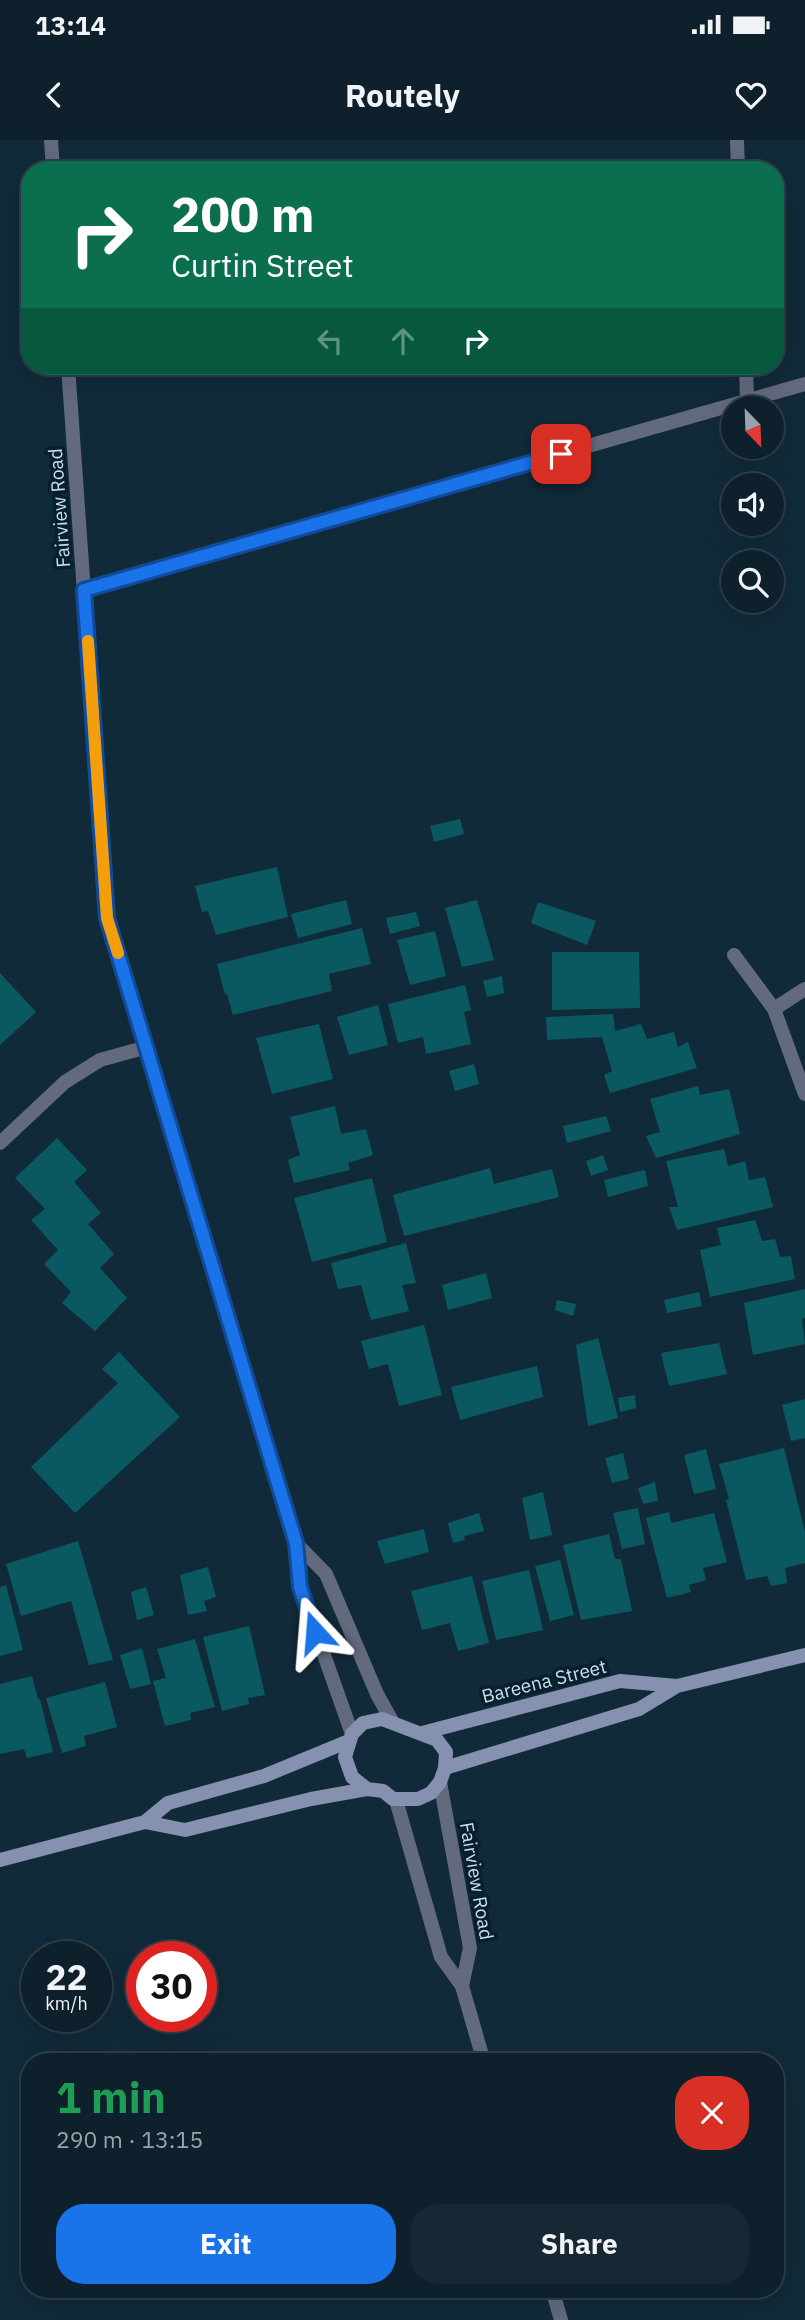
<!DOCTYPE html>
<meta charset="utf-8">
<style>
body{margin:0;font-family:"IBM Plex Sans",sans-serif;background:#162833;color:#f1f3f6;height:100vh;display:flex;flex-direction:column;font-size:26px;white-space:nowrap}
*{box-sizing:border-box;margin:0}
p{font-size:23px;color:#9aa3a9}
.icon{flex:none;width:38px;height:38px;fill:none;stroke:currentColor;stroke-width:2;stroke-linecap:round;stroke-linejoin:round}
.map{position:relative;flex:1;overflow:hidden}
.details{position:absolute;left:21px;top:1913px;width:763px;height:245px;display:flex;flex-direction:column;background:#0d202b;border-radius:28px;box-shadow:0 7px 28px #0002,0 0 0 2px #2d3e47}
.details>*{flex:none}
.banner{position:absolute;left:21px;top:21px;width:763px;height:214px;border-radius:28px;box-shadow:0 7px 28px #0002,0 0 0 2px #2d3e47;background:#0b6e4f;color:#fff;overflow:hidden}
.needle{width:46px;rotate:157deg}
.buttons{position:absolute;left:721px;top:256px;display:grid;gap:14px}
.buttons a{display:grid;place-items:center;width:63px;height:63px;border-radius:50%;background:#0d202b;box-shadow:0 7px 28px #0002,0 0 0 2px #2d3e47;font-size:35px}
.speed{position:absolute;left:21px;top:1801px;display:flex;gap:14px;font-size:35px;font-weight:700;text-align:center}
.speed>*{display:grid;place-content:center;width:91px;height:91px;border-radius:50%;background:#0d202b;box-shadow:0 7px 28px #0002,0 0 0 2px #2d3e47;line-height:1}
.speed small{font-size:18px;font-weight:400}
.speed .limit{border:10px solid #d22;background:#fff;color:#111}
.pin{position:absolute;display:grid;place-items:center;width:60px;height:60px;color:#fff;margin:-30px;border-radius:14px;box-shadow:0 4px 10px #0006}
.me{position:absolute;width:77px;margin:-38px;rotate:341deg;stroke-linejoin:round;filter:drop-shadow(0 0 5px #0008)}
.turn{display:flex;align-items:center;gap:24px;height:147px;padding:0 35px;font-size:32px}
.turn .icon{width:91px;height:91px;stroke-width:2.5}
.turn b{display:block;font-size:49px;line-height:60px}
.lanes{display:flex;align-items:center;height:66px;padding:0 35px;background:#0003;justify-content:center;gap:35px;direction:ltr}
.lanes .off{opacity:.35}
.round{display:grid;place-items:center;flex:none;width:74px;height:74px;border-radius:28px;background:#162833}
.head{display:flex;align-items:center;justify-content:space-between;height:119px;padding:0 35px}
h1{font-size:42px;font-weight:700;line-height:52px;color:#1e9e55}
.action{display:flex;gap:14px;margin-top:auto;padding:14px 35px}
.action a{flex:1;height:80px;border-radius:28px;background:#1a73e8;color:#fff;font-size:28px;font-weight:700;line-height:80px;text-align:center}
.action a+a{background:#162833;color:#f1f3f6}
.status{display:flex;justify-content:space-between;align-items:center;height:49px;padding:0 35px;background:#0d202b;direction:ltr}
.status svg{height:19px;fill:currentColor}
header{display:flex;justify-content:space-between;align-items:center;height:91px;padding:0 35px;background:#0d202b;font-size:32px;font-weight:700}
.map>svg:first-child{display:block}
.building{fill:#0a5961}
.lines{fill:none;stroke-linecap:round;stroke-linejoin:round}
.street{stroke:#646a7e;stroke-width:14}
.secondary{stroke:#8690af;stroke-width:14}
.route-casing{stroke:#114b97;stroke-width:18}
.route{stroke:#1a73e8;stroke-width:12}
.slow{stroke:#f59e0b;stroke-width:12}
.labels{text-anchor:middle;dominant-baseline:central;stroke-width:7;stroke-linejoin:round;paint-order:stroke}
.street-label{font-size:19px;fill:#d0dee8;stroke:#07202f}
</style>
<div class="status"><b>13:14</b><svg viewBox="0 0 49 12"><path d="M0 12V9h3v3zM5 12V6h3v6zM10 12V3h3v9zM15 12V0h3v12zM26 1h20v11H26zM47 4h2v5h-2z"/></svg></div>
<header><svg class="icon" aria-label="back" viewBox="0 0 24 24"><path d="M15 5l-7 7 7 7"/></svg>Routely<svg class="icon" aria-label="heart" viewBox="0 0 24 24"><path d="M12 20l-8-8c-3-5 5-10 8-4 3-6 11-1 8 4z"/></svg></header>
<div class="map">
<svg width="805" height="2180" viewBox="0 0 805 2180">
<rect width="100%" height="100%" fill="#112a39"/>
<path class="building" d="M 460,679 L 464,694 L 434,702 L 430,686 Z
M 277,727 L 288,777 L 216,795 L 208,771 L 202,772 L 195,746 Z
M 346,760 L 352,784 L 298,798 L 291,774 Z
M 477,760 L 494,820 L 462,827 L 445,768 Z
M 538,762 L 596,781 L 587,805 L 531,783 Z
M 416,772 L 420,786 L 390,794 L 386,778 Z
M 362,788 L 371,824 L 329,834 L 332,851 L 233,875 L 227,854 L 225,855 L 217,824 Z
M 435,791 L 446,836 L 410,845 L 397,800 Z
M 552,812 L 639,812 L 640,868 L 552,870 Z
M 0,833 L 36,872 L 0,905 Z
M 502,836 L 504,853 L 487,857 L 483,841 Z
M 465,845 L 471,870 L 464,872 L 471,904 L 426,914 L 423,897 L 398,903 L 388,864 Z
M 378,865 L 388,905 L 349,915 L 337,877 Z
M 613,874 L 615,891 L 641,884 L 647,899 L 674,892 L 678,907 L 688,902 L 697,928 L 610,953 L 604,935 L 612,931 L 602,897 L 547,900 L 546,877 Z
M 319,884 L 333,939 L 272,954 L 256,898 Z
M 474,924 L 479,944 L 455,951 L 449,931 Z
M 698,946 L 700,955 L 729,949 L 740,994 L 656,1018 L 646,996 L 660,992 L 650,959 Z
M 335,966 L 341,994 L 366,989 L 373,1015 L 348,1023 L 350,1030 L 294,1043 L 288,1020 L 300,1015 L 290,977 Z
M 606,976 L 611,991 L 567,1003 L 563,986 Z
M 57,998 L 87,1030 L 74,1042 L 101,1073 L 88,1084 L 114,1114 L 100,1128 L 127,1158 L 95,1191 L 62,1163 L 71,1152 L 44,1124 L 58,1110 L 31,1080 L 45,1069 L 15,1038 Z
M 724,1009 L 728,1026 L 745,1021 L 749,1040 L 765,1037 L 773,1067 L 677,1090 L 669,1067 L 678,1067 L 666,1021 Z
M 603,1015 L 608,1030 L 591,1036 L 586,1021 Z
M 490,1028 L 494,1044 L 552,1029 L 559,1057 L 404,1096 L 393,1055 Z
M 645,1030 L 648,1046 L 608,1057 L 604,1040 Z
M 372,1038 L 387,1102 L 312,1122 L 294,1058 Z
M 755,1080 L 762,1101 L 775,1099 L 780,1117 L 791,1116 L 795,1139 L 710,1157 L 700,1110 L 721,1105 L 717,1088 Z
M 406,1103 L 416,1143 L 402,1145 L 409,1171 L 371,1180 L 361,1145 L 338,1149 L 331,1123 Z
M 486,1133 L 492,1158 L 448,1170 L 442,1145 Z
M 805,1149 L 805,1178 L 802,1179 L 805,1204 L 753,1215 L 744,1163 Z
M 699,1152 L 702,1166 L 667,1173 L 664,1160 Z
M 557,1160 L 576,1164 L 573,1176 L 555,1170 Z
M 424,1185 L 442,1255 L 399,1266 L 388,1224 L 369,1229 L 361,1201 Z
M 598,1198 L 618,1278 L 588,1286 L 576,1205 Z
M 719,1203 L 727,1234 L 669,1246 L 661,1213 Z
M 119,1212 L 180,1277 L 75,1373 L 31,1327 L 118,1243 L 102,1229 Z
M 537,1226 L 543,1257 L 460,1280 L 451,1247 Z
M 635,1255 L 636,1268 L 620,1272 L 618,1258 Z
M 805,1259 L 805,1298 L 791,1301 L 782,1265 Z
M 784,1308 L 805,1392 L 805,1423 L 785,1428 L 787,1443 L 771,1446 L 767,1436 L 746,1440 L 726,1360 L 729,1359 L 719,1324 Z
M 706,1309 L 716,1349 L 694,1354 L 684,1315 Z
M 623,1313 L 629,1339 L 612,1343 L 605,1318 Z
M 655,1342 L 658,1361 L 643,1364 L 638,1348 Z
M 543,1352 L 552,1395 L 530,1400 L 522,1358 Z
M 638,1368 L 645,1404 L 622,1409 L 613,1373 Z
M 669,1372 L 671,1383 L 714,1373 L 727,1422 L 703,1428 L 706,1440 L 689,1445 L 691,1452 L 667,1458 L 646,1378 Z
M 479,1373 L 484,1391 L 464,1396 L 465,1400 L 453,1403 L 448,1383 Z
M 424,1389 L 429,1412 L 385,1424 L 377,1401 Z
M 609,1394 L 615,1419 L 621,1419 L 632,1471 L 581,1480 L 563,1405 Z
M 78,1401 L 113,1520 L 89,1525 L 71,1461 L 21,1476 L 6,1424 Z
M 560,1420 L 574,1475 L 550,1481 L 535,1426 Z
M 208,1427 L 216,1457 L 204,1461 L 207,1471 L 188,1475 L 180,1435 Z
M 529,1430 L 543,1490 L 496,1500 L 482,1441 Z
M 472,1436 L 489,1503 L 458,1511 L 450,1483 L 422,1490 L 411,1451 Z
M 6,1445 L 23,1510 L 0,1516 L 0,1447 Z
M 146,1447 L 154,1475 L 137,1480 L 131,1452 Z
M 249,1486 L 265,1555 L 248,1558 L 249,1564 L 222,1571 L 203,1497 Z
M 195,1499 L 215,1567 L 190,1573 L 191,1580 L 165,1586 L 153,1541 L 166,1538 L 157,1509 Z
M 142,1508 L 151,1544 L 130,1549 L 120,1515 Z
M 32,1536 L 38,1559 L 40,1559 L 53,1612 L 27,1618 L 24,1609 L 0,1614 L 0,1544 Z
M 105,1542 L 117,1587 L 84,1596 L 86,1606 L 62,1613 L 46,1558 Z"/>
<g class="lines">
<path class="street" d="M 51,0 L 53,30
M 737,0 L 738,30
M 68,226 L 107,778 L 296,1403 L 300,1447 L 352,1594
M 746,226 L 747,261
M 84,450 L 805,244
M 734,815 L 774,869 L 805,954
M 774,869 L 805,849
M 0,1003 L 65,942 L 100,920 L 147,907
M 296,1403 L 326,1434 L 377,1554 L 392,1581
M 440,1642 L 470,1808 L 462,1846
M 396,1660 L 441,1817 L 462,1846 L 484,1922
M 552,2149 L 561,2180"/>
<path class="secondary" d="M 382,1579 L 437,1600 L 446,1612 L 445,1628 L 440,1642 L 431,1653 L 418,1659 L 393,1659 L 383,1651 L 367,1649 L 352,1637 L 345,1617 L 352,1594 L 363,1583 Z
M 422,1593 L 620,1541 L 677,1546
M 445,1628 L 639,1569 L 677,1546 L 805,1515
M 145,1682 L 185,1690 L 311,1659 L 367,1649
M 0,1720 L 145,1682 L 168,1663 L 264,1636 L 349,1601"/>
</g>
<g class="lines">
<g class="route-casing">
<path id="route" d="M 315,1492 L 300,1447 L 296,1403 L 107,778 L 84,450 L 561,314"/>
</g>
<use href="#route" class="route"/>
<path class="slow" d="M 88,501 L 107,778 L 118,813"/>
</g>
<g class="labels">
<g class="street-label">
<text transform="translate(59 368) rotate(-94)">Fairview Road</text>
<text transform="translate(544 1541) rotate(-14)">Bareena Street</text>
<text transform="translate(477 1741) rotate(80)">Fairview Road</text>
</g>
</g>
</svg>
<div class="buttons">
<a><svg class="needle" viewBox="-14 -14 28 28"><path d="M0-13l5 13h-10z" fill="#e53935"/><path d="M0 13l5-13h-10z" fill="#9aa3a9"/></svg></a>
<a><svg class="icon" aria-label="sound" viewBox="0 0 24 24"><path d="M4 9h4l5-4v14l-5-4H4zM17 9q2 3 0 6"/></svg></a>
<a><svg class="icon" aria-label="search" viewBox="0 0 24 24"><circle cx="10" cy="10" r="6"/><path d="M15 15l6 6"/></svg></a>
</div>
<div class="speed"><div>22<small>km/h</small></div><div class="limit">30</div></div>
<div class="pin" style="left:561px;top:314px;background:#d93025"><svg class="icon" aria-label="arrive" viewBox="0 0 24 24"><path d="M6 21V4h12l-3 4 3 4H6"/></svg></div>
<svg class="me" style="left:315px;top:1492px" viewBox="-20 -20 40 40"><path d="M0-17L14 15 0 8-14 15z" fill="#1a73e8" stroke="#fff" stroke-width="4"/></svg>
<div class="banner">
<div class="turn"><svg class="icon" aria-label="right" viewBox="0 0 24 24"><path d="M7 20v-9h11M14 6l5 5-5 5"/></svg><div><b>200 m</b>Curtin Street</div></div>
<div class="lanes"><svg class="icon off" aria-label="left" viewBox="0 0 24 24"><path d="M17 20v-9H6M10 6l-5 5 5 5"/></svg><svg class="icon off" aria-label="ahead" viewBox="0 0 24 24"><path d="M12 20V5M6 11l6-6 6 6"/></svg><svg class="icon" aria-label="right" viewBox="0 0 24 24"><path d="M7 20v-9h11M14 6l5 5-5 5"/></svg></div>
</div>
<section class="details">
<div class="head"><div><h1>1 min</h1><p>290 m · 13:15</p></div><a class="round" style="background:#d93025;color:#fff"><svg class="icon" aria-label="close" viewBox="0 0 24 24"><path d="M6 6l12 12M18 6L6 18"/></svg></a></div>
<div class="action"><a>Exit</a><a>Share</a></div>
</section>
</div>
